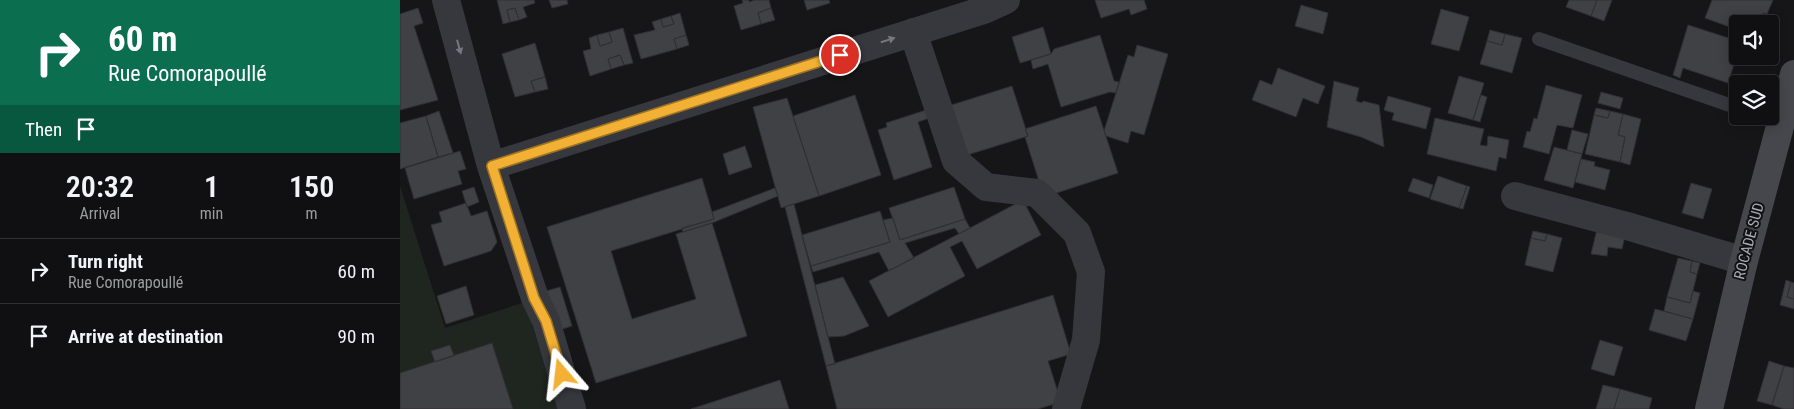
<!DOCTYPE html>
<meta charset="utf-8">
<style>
body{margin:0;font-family:"Roboto Condensed",sans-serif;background:#19191b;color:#f1f3f6;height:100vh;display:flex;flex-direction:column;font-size:19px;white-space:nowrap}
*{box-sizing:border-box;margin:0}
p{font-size:16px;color:#9c9d9f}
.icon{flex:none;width:28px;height:28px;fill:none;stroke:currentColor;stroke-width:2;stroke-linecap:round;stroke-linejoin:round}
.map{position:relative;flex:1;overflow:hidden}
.drawer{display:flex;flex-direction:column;background:#101012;width:400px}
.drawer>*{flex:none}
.guide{background:#0b6e4f;color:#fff;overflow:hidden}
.fabs{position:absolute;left:1329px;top:15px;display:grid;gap:10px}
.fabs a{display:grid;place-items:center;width:50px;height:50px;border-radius:5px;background:#101012;box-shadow:0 2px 12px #0003,0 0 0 1px #303032;font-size:25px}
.pin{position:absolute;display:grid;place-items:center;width:42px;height:42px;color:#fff;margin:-21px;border:2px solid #fff;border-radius:50%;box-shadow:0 1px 5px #0007}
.me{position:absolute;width:55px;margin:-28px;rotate:343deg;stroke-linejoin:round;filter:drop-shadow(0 0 4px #0008)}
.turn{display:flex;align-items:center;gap:18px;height:105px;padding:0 25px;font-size:22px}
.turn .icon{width:65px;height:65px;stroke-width:2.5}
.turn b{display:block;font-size:35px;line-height:42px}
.then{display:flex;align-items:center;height:48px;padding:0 25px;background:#0003;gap:10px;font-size:19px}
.eta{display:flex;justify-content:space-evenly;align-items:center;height:85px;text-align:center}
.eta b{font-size:30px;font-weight:600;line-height:35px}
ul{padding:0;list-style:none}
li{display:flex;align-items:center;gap:15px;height:65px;padding:0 25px;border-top:1px solid #303032}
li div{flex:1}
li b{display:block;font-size:19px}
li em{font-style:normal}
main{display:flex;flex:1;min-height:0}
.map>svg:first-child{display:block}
.green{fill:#1e261f}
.building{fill:#404145;stroke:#303034}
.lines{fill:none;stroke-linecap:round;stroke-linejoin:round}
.lane{stroke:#37383d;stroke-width:14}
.street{stroke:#37383d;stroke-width:28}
.secondary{stroke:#45474d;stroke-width:28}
.oneway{fill:#757881}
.route-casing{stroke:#9d7322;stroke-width:12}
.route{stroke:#f2b134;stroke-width:9}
.labels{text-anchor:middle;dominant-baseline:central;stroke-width:4;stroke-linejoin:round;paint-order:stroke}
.street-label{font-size:15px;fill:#a8adb8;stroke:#111113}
</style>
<main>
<section class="drawer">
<div class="guide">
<div class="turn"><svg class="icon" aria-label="right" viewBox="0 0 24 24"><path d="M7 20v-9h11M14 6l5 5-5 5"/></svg><div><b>60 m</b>Rue Comorapoullé</div></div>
<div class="then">Then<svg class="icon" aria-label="arrive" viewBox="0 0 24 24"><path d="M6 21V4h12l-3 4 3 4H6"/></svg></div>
</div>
<div class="eta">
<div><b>20:32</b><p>Arrival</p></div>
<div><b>1</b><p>min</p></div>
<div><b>150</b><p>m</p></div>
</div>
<ul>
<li><svg class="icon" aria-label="right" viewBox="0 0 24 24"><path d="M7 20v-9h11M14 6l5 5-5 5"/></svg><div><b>Turn right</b><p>Rue Comorapoullé</p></div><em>60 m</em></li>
<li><svg class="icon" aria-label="arrive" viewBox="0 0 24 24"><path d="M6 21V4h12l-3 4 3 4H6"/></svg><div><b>Arrive at destination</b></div><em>90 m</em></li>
</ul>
</section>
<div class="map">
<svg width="1394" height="409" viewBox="0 0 1394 409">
<rect width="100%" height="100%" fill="#161618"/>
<path class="green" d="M 0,186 L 45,328 L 125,302 L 158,409 L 0,409 Z"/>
<path class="building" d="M 97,0 L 134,0 L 135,3 L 123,7 L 127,17 L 119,20 L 115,8 L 107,10 L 110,22 L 103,24 Z
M 149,0 L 167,0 L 168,4 L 152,8 Z
M 342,0 L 349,0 L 349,2 L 355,0 L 369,0 L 371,8 L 358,13 L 361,24 L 341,30 L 334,6 L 343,3 Z
M 404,0 L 429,0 L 430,3 L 407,10 Z
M 695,0 L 744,0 L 747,9 L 731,15 L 729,9 L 701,18 Z
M 1169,0 L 1197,0 L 1191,16 L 1166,7 Z
M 1197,0 L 1212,0 L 1204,21 L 1191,16 Z
M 1312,0 L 1373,0 L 1367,14 L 1363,13 L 1359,24 L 1338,24 L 1338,30 L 1305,18 Z
M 901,5 L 928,13 L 923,34 L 895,26 Z
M 18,8 L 23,23 L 14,26 L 38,100 L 0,110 L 0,14 Z
M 115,8 L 119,20 L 110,22 L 107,10 Z
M 371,8 L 375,20 L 361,24 L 358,13 Z
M 1041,9 L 1069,17 L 1059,51 L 1031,44 Z
M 280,13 L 286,35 L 274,39 L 277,49 L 241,59 L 234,35 L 255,30 L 252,22 L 261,19 L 263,27 L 274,24 L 271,16 Z
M 1363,13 L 1369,15 L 1365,24 L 1359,24 Z
M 271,16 L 274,24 L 263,27 L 261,19 Z
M 1288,25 L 1338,41 L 1338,52 L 1328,83 L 1283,68 L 1280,78 L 1273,75 Z
M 643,27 L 651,54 L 620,63 L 612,37 Z
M 223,28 L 233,63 L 224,65 L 220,55 L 208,59 L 211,69 L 190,76 L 183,51 L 191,49 L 189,38 L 197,35 L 200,46 L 212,42 L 209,32 Z
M 1090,30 L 1105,34 L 1102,45 L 1087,41 Z
M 209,32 L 212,42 L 200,46 L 197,35 Z
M 1105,34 L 1122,38 L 1112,73 L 1080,64 L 1087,41 L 1102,45 Z
M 286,35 L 289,45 L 277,49 L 274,39 Z
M 700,35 L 714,81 L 719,82 L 716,93 L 710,92 L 661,107 L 648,64 L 633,69 L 631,60 L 651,54 L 654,49 Z
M 135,43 L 145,77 L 131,81 L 135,92 L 115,97 L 102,54 Z
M 737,45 L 768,54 L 744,135 L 731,131 L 728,143 L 706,136 L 704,131 L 728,55 L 734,57 Z
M 220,55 L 224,65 L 211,69 L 208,59 Z
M 878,68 L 925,86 L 918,104 L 903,98 L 896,117 L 852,100 L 860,80 L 872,85 Z
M 1059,76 L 1084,83 L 1073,120 L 1048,113 Z
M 145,77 L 148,89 L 135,92 L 131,81 Z
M 934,81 L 959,88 L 956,101 L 962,103 L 963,101 L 979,105 L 984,147 L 961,137 L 927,127 Z
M 1146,85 L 1182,95 L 1173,128 L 1157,125 L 1149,154 L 1123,147 L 1127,131 L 1130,132 L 1134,118 L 1137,119 Z
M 612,86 L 628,136 L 561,157 L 545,107 Z
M 1201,92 L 1223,98 L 1220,109 L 1198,103 Z
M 455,95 L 481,175 L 419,196 L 393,116 Z
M 1081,95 L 1087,97 L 1080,122 L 1073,120 Z
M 988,96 L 1031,108 L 1026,129 L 992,120 L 994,113 L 984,110 Z
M 387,98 L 419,196 L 381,208 L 353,107 Z
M 696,106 L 718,173 L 644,197 L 625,137 L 628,136 L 625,129 Z
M 1196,108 L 1210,111 L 1208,118 L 1194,115 Z
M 529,109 L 532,117 L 518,122 L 532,167 L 494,180 L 478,130 L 487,127 L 486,123 Z
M 39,111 L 53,153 L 38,157 L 26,116 Z
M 1210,111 L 1223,114 L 1218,135 L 1225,137 L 1220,162 L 1185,154 L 1194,115 L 1208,118 Z
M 1223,114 L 1241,119 L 1230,165 L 1220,162 L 1225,137 L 1218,135 Z
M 26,116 L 38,157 L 0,169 L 0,123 Z
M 1035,118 L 1084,129 L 1080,145 L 1087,146 L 1088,136 L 1109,140 L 1106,159 L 1099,157 L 1096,171 L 1027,154 Z
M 1172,130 L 1188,134 L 1182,154 L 1167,150 Z
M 345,146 L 352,167 L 329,175 L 323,154 Z
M 1154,147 L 1182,154 L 1173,188 L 1144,180 Z
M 60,151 L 66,169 L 58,171 L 62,184 L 14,199 L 5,168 Z
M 1181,159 L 1195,162 L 1194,166 L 1210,170 L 1205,190 L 1175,182 Z
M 1038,176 L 1067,186 L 1059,208 L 1030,199 Z
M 302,178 L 314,219 L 211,251 L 232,319 L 296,299 L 276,234 L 312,223 L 347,336 L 196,383 L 147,227 Z
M 1013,178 L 1033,185 L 1029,198 L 1008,191 Z
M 1291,183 L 1312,189 L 1303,219 L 1282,213 Z
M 1067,186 L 1070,187 L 1063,209 L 1059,208 Z
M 74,187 L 79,202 L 67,207 L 62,191 Z
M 554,187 L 565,219 L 500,240 L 489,208 Z
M 375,188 L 378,196 L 312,223 L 283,232 L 282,228 L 314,219 L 312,212 Z
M 623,200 L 641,235 L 577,269 L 562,241 L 550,247 L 565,276 L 488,317 L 469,281 Z
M 66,203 L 71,216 L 87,211 L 97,242 L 91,251 L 44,266 L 31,225 L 42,222 L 39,212 Z
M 394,204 L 435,364 L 426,366 L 385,207 Z
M 480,211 L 490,242 L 411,266 L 402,235 Z
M 493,218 L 500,240 L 565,219 L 570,228 L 559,234 L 555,228 L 505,243 L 514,258 L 489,271 L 479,252 L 413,272 L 411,266 L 490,242 L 483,220 Z
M 1199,221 L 1226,231 L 1222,249 L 1208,247 L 1207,256 L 1191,254 Z
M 1133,231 L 1147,234 L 1145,241 L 1131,238 Z
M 1147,234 L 1162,238 L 1153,272 L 1125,265 L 1131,238 L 1145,241 Z
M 1278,258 L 1292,261 L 1290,272 L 1297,274 L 1290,303 L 1267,297 Z
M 1292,261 L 1300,263 L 1297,274 L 1290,272 Z
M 443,277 L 469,326 L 444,336 L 428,337 L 415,285 Z
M 1386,280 L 1391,282 L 1387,297 L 1394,299 L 1394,309 L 1380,305 Z
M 1391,282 L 1394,283 L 1394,299 L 1387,297 Z
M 66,286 L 74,315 L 46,324 L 37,296 Z
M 160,287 L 172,326 L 156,331 L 143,292 Z
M 1293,291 L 1300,293 L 1293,319 L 1264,311 L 1267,297 L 1290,303 Z
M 653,295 L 671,354 L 648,361 L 661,402 L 638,409 L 437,409 L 426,366 Z
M 1255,309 L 1293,319 L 1286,341 L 1249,330 Z
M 1200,340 L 1223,347 L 1214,376 L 1191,369 Z
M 92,343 L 113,409 L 0,409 L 0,373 Z
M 50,345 L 54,356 L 35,362 L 31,351 Z
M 1369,361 L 1384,366 L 1372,405 L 1357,401 Z
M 1384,366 L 1394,368 L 1394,409 L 1384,409 L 1372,405 Z
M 380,380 L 389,409 L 291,409 Z
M 1203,385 L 1220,389 L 1214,409 L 1196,409 Z
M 1220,389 L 1252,398 L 1249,409 L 1214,409 Z"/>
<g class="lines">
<path class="lane" d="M 1139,39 L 1338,108
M 1360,116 L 1381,123"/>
<path class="street" d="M 46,0 L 91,166 L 135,298 L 146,321 L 172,409
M 513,32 L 556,161 L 586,187 L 637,193 L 677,233 L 691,272 L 686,340 L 666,409
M 91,166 L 584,10 L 606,0
M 1115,196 L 1227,226 L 1344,261"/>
<path class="secondary" d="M 1309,409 L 1344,261 L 1394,74"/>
</g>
<defs><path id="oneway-solid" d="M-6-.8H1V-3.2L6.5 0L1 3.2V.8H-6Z" transform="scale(1.25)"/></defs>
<g class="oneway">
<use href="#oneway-solid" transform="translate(488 40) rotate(-18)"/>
<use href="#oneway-solid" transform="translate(59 47) rotate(75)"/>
</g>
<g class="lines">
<g class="route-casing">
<path id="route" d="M 162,374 L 146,321 L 134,298 L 92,166 L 440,55"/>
</g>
<use href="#route" class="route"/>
</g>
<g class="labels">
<g class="street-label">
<text transform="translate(1349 241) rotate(-75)">ROCADE SUD</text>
</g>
</g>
</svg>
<div class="fabs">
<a><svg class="icon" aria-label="sound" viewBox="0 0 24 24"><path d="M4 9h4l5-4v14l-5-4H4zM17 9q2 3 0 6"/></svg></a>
<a><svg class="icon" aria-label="layers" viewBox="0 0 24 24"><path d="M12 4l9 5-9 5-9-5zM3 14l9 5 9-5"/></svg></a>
</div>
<div class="pin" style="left:440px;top:55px;background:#d93025"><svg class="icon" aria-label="arrive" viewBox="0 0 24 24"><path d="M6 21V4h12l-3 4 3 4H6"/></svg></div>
<svg class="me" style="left:162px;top:374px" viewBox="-20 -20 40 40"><path d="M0-17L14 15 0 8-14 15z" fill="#f2b134" stroke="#fff" stroke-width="4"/></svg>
</div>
</main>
